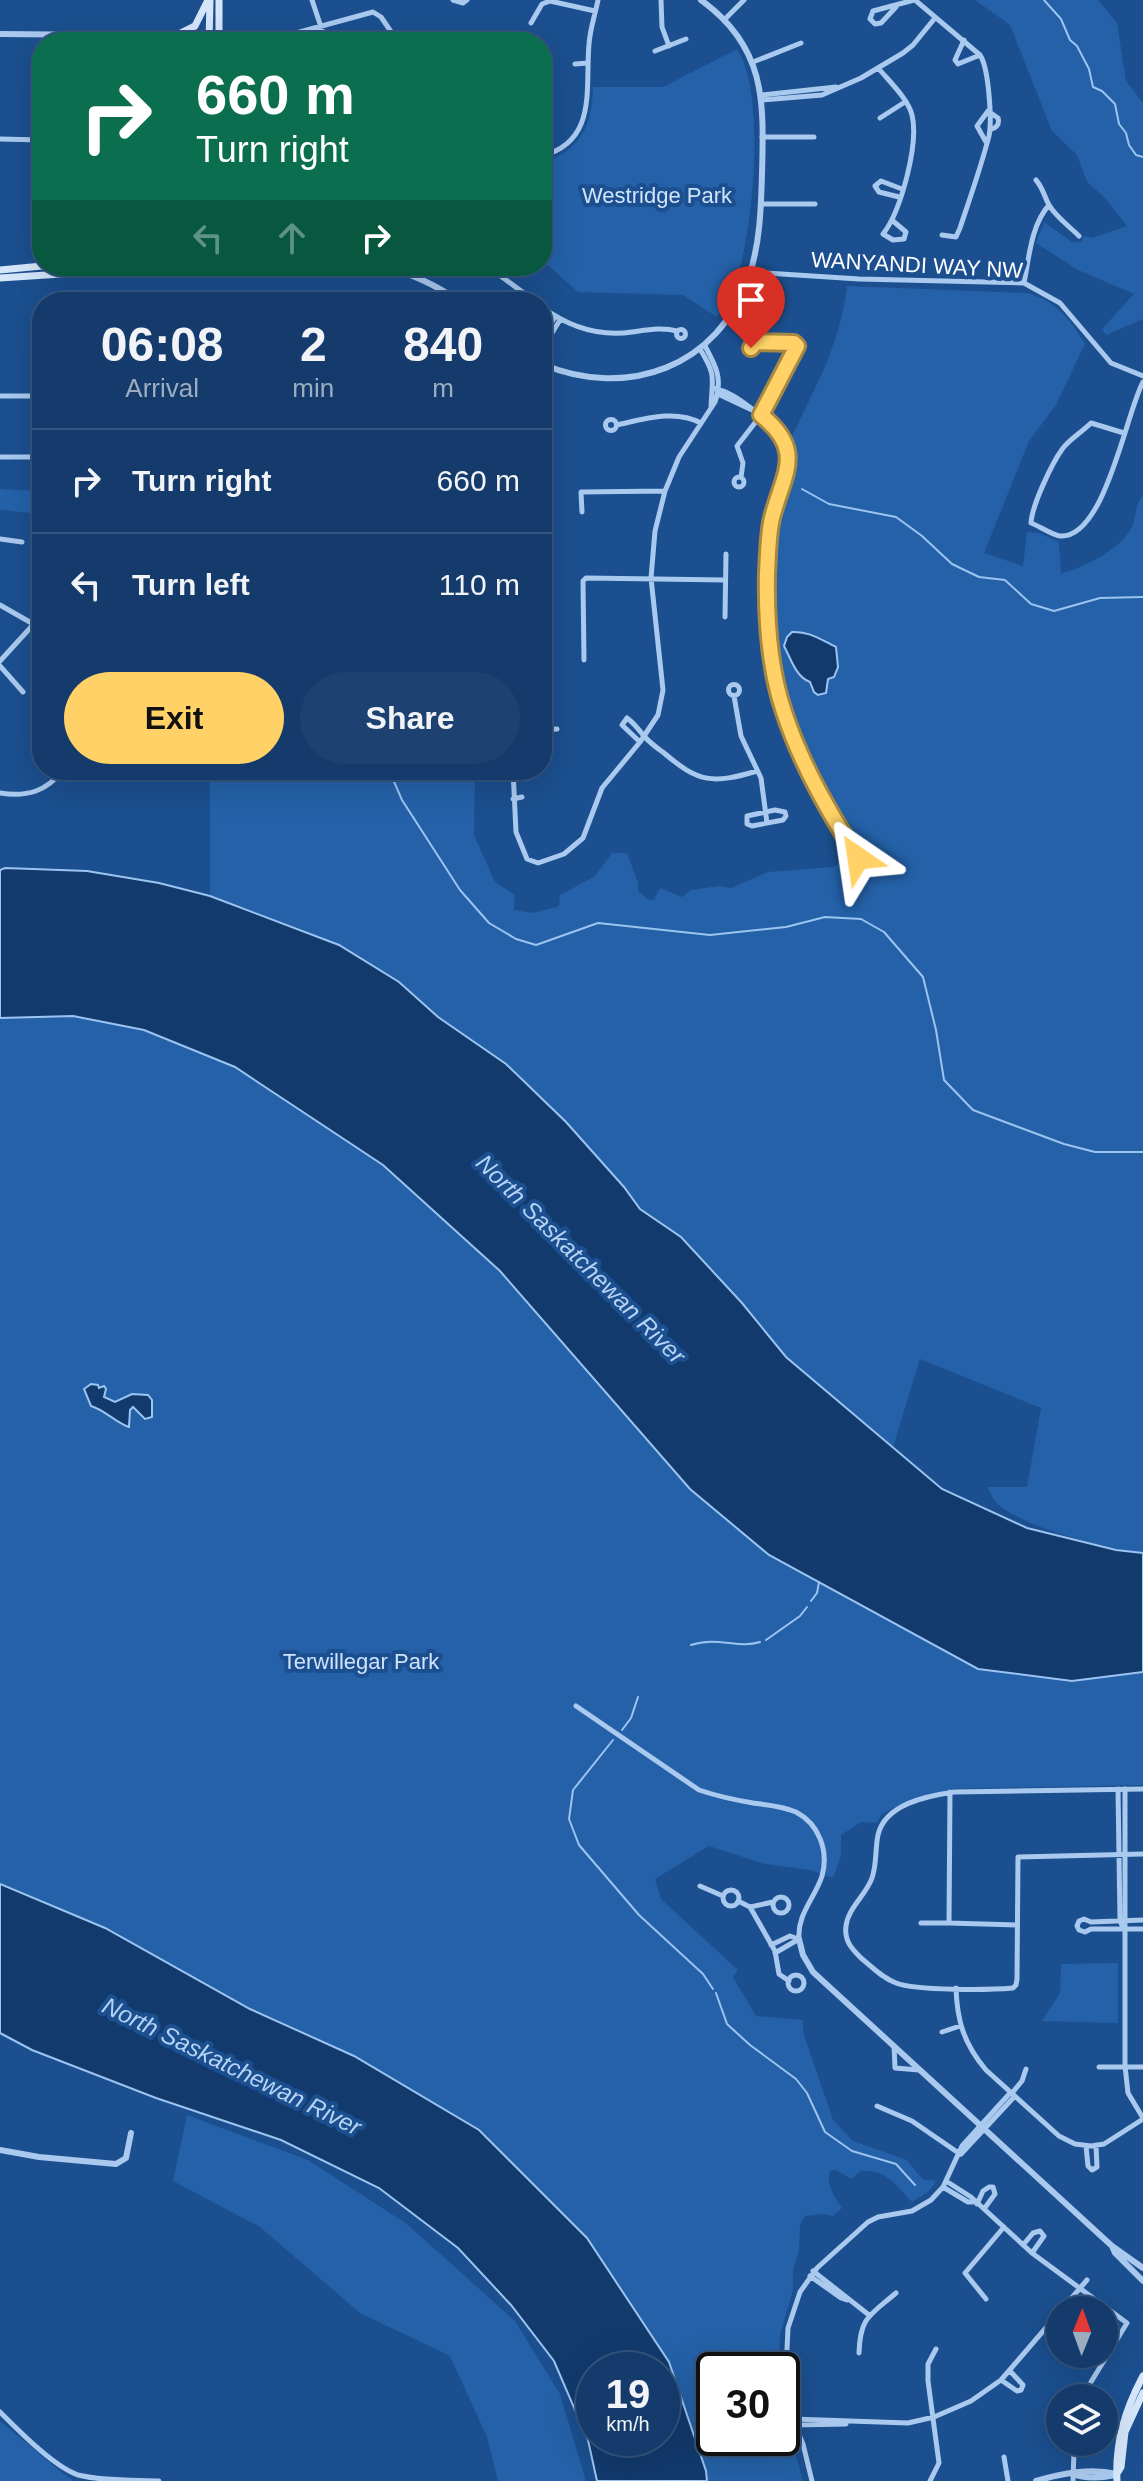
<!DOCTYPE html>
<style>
body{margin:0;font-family:Helvetica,sans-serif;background:#1d4271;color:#f1f3f6;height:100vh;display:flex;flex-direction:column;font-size:30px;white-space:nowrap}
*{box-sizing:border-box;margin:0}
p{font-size:26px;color:#9dadc1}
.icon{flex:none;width:44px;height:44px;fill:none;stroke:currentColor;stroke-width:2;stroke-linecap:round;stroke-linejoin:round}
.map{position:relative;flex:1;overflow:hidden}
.panel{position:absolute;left:32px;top:292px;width:520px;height:488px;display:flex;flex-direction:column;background:#143b6b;border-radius:32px;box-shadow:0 8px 32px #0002,0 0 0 2px #33557e}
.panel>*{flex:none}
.banner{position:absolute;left:32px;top:32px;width:520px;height:244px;border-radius:32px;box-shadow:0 8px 32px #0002,0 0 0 2px #33557e;background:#0b6e4f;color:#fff;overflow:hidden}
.needle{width:52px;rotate:1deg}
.fabs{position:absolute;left:1046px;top:2296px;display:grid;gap:16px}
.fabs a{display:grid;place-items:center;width:72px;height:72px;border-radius:50%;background:#143b6b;box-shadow:0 8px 32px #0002,0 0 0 2px #33557e;font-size:40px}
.speed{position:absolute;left:576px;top:2352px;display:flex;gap:16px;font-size:40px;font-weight:700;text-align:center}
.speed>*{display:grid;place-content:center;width:104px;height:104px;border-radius:50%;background:#143b6b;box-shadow:0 8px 32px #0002,0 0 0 2px #33557e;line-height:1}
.speed small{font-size:20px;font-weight:400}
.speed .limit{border:4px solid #111;border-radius:12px;background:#fff;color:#111}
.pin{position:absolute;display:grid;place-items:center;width:68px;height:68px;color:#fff;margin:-82px -34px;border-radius:50% 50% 50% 0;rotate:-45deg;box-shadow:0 0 8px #0007}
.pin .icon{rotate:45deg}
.me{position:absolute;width:88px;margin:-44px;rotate:328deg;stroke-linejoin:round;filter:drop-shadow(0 0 6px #0008)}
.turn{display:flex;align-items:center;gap:28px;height:168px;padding:0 32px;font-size:36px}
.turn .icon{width:104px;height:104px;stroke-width:2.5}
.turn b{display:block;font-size:56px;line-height:68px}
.lanes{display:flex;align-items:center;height:76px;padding:0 32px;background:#0003;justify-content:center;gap:40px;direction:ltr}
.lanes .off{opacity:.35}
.eta{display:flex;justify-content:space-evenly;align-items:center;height:136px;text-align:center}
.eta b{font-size:48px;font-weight:800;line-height:56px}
.cta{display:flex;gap:16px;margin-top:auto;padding:16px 32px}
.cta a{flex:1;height:92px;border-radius:48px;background:#ffd166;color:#111;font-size:32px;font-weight:800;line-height:92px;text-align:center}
.cta a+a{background:#1d4271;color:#f1f3f6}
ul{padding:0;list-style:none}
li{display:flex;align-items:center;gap:24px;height:104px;padding:0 32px;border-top:2px solid #33557e}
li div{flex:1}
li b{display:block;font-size:30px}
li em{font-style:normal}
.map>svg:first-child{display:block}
.green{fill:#2461a8}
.water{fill:#123a6d;stroke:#9cc4f0;stroke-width:2;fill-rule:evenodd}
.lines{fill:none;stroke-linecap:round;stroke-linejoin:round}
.stream{stroke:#9cc4f0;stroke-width:2}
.minor{stroke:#a9c9ee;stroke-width:5}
.tertiary{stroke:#a9c9ee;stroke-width:6}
.secondary{stroke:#d6e6fa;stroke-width:7}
.route-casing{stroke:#a68842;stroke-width:20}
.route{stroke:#ffd166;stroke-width:14}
.labels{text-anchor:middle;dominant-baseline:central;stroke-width:8;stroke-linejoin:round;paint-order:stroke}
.park-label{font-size:22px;fill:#cfe3fa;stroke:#1b4f8f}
.street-label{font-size:22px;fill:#fff;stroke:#1b4f8f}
.water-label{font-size:24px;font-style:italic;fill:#b5d3f5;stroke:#1b4f8f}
</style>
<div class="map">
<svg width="1143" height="2481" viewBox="0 0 1143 2481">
<rect width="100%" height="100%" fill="#1b4f8f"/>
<path class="green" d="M 975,0 L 1098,0 L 1117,23 L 1126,81 L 1143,103 L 1143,319 L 1106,335 L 1102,329 L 1134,294 L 1078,270 L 1036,243 L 1044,222 L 1072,242 L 1081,242 L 1084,236 L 1092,238 L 1127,226 L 1106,199 L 1087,182 L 1077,155 L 1052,131 L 1010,25 Z
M 737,49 C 767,96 753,233 735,285 C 731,297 724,307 717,317 L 683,295 L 578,292 L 542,260 L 542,163 C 581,150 592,126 593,87 L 663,87 Z
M 847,286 L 1027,293 C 1056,301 1070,319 1085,344 L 1056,405 L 1029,441 L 984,553 L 1023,566 L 1027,532 L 1039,533 L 1059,542 L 1061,573 C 1081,570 1121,548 1130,530 C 1137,519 1134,505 1143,495 L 1143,1553 C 1105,1549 1032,1529 1001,1507 C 995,1503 991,1494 987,1487 L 1027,1487 L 1041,1408 L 920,1359 L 893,1447 L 786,1357 L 742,1303 L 681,1237 L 640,1209 L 624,1187 L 566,1122 L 506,1064 L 438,1017 L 399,982 L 339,945 L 210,896 L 210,770 L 475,770 L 474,835 L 495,882 L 515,895 L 514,910 L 533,913 L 559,906 L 560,895 L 595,876 L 612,853 L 627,853 L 638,883 L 638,891 L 649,900 L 654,900 L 660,888 L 682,897 L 691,890 L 719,886 L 731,888 L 768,872 L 833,867 L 849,856 L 801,771 L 776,704 L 767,667 L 760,543 L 780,466 L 780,447 L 764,425 L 768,412 L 775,416 L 792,436 C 817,384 840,344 847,286 Z
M 0,489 L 42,491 L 42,514 L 0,510 Z
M 73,1016 L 144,1030 L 235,1067 L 383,1165 L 500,1271 L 690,1489 L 769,1555 L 978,1669 L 1072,1681 L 1143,1672 L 1143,1785 L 951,1789 L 895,1807 L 881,1815 L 877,1823 L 861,1822 L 841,1835 L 841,1856 L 833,1878 L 810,1870 L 765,1864 L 709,1846 L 655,1879 L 661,1899 L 738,1970 L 733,1977 L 756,2016 L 803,2020 L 803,2032 L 833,2120 L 853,2141 L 907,2160 L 923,2180 L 933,2180 L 936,2182 L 928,2192 L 912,2202 C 896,2185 886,2169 860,2171 L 852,2179 L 836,2170 L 830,2171 C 825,2184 835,2197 842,2208 L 833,2216 L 823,2214 L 805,2216 L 800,2225 L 799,2250 L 793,2270 L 793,2290 L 780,2335 L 779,2370 L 714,2370 L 714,2438 L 782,2438 L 782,2419 L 792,2442 L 803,2481 L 707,2481 L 706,2471 L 669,2362 L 587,2238 L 250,2010 L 105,1928 L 0,1884 L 0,1018 Z
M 1118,1963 L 1118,2023 L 1042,2021 L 1060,1993 L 1061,1964 Z
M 187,2115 L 308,2160 L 407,2224 L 515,2321 L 560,2394 L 586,2481 L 498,2481 L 487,2437 L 450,2356 L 360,2313 L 260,2227 L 173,2181 Z
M 0,2421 L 61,2472 L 74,2481 L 0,2481 Z"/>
<path class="water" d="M 792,632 C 810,631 821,640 836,647 L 838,667 L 834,677 L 828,679 L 826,693 L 818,695 L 814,692 L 810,682 C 796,677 791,659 784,646 L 787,637 Z
M 5,868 L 87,871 L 159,883 L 210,896 L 339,945 L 399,982 L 438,1017 L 506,1064 L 566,1122 L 624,1187 L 640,1209 L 681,1237 L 742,1303 L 786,1357 L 942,1489 L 1027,1528 L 1116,1550 L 1143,1553 L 1143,1672 L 1072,1681 L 978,1669 L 769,1555 L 690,1489 L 500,1271 L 383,1165 L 235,1067 L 144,1030 L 73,1016 L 0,1018 L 0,870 Z
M 91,1384 L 98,1385 L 99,1388 L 104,1386 L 106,1389 L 104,1397 L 115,1402 L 132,1394 L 148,1395 L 152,1400 L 152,1417 L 145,1419 L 133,1407 L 130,1410 L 129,1427 C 116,1423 105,1410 91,1406 L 84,1389 Z
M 0,1884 L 105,1928 L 250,2009 L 354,2056 L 479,2130 L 587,2238 L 669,2362 L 706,2471 L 707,2481 L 597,2481 L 588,2440 L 554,2361 L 511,2305 L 458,2248 L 379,2188 L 281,2140 L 156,2098 L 32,2050 L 0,2033 ZM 594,2370 L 662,2370 L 662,2438 L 594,2438 Z"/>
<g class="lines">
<path class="stream" d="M 1044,0 L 1061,19 L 1070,40 L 1077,46 L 1089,69 L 1093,87 L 1102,91 L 1115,104 L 1119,124 L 1126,133 L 1129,145 L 1136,155 L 1143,157
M 802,489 L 829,504 L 896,517 L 922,536 L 952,564 L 979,577 L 1005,580 L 1031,604 L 1054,611 L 1100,598 L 1143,597
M 389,770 L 402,800 L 460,890 L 489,923 L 516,939 L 536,945 L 598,923 L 710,935 L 786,927 L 825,917 L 861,919 L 884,932 L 923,977 L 936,1030 L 944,1080 L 973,1110 L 1064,1144 L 1095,1152 L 1143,1152
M 811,1601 L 817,1593 L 819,1582
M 766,1640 L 800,1616 L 807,1607
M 691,1645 C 717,1636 738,1649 760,1642
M 622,1730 L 631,1718 L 638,1697
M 613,1740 L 573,1790 L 569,1819 L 579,1845 L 639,1915 L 703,1974 L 713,1989
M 716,1993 L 727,2024 L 750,2045 L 796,2079 L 807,2093 L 825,2132 L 852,2151 L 896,2164 L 915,2185"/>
<path class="minor" d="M 312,0 L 326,42
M 453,0 L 463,3 L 467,0
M 661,0 L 662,27 L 669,46
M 915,0 L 980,55 C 989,68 992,121 989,136 C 981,167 970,198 960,228 L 956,237 L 942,235
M 896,7 L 881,23 L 875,24 L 870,19 L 873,11 L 914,0
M 725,19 L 744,0
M 531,23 L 542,4 L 550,1 L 595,11
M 274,39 L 373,12 L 381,17 L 398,42
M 964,40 L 955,60 L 958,64 L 980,55
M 655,51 L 686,39
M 753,62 L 801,43
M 575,64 L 588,63
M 879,69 C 890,82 908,99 912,115 C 919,144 901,211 883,234 L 893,240 L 904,239 L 906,232 L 893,221
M 761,95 L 836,87
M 762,100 L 822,95 L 861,78 L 903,53 L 913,45 L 935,18
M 880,118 L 905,102
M 762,137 L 814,137
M 0,139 L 42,140
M 986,142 L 977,126 L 988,111 L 998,118 C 1000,125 996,128 990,130
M 542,156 C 598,141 585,88 589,44 C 590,29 595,15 598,0
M 1036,180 C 1043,188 1044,196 1049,205 C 1056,217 1069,226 1079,236
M 899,197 L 879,192 L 875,186 L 881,181 L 902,189
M 761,204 L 815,204
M 487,266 L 490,272 L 496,269
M 496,269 L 502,277 L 536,302
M 751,272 L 859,279 L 1024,283 L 1060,303 L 1111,363 L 1143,376
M 416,276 L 419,266
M 1024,283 C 1029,258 1031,225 1049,205
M 542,307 C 569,327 598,337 632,332 C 647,330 662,327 677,331
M676.5 334a4.5 4.5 0 1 1 9 0a4.5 4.5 0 1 1-9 0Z
M 542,337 L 555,317
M746 343a5 5 0 1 1 10 0a5 5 0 1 1-10 0Z
M 542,349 L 560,320
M 700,349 C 717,377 712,377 711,407
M 713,388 C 731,392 741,401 755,411 C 769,422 782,429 786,447 C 792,472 778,494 773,518 C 770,527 770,538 769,548 C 765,602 767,660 783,711 C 800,764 829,812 858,858
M 718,394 L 752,410
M 0,396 L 42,396
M 40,396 L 42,365
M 542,414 L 545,415
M605.5 425a5.5 5.5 0 1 1 11 0a5.5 5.5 0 1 1-11 0Z
M 617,425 C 644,419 675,409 701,423
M 1124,433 L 1091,423 C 1082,432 1071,438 1063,448 C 1052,463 1032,505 1031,523 C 1039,526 1052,535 1060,536 C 1105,539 1126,413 1143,382
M 0,457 L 42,457
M734 482a5 5 0 1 1 10 0a5 5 0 1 1-10 0Z
M 741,477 L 743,463 L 737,446 L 761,415 L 798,348 L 794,343 L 756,342
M 582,512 L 581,492 L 665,491
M 0,539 L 22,542
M 0,605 L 42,629
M 725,617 L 726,554
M 584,660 L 583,581 L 586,578 L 725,580
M 0,661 L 42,615
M 0,666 L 23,692
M728.5 690a5.5 5.5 0 1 1 11 0a5.5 5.5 0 1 1-11 0Z
M 734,696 L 741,736 L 761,778 L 767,823
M 542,730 L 557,729
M 640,742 L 622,725 L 627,718 C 635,724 638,729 644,736 C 649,742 657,748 664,753 C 699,783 713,784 757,771
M 513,770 L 516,832 L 527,859 L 538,863 L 564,854 L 583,838 L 602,788 L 640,742 L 658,715 L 663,690 L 651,578 L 655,531 L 665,491 L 679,457 L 715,402 C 723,379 716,366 705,346
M 0,793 C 27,797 46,792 63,770
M 513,799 L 522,797
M 775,810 L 785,812 L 786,816 L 783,820 L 752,826 L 747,824 L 747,816 Z
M 576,1706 L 699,1790 C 717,1796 735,1800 753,1803 C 767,1805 783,1806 796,1812 C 819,1824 829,1851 822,1876 C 815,1898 797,1914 799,1939
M 1118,1789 L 1120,1920 L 1123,1928
M 1125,1789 L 1125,2066 L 1128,2093 L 1143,2118
M 1143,1789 L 954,1792 C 927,1796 885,1804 878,1835 C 875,1849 877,1864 872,1878 C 866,1895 848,1908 846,1926 C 844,1941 852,1949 861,1958 C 872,1967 882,1978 896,1983 C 916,1991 990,1990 1013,1988 L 1016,1985 L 1017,1979 L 1018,1857 L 1143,1854
M 950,1792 L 949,1923 L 1017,1925
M 700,1886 L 723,1896
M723 1898a8 8 0 1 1 16 0a8 8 0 1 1-16 0Z
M773 1905a8 8 0 1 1 16 0a8 8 0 1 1-16 0Z
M 738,1901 L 750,1907 L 775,1951 L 779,1974 L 789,1981
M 750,1907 L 773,1902
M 1143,1920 L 1091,1922 L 1084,1919 L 1079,1921 L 1077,1926 L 1079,1930 L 1085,1932 L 1091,1929 L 1143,1929
M 921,1923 L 949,1923
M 771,1945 L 790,1936 L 798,1939
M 775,1953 L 799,1939
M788 1983a8 8 0 1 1 16 0a8 8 0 1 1-16 0Z
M 956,1988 C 957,2021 964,2044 986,2070 L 1059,2136 L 1075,2144 L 1091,2146 L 1104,2144 L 1143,2119
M 942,2032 L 960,2026
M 894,2046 L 895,2068 L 919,2070
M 1099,2067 L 1143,2067
M 1012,2093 L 1022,2081 L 1026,2069
M 877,2106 L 912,2121 L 960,2154
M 1086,2146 L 1088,2166 L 1092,2170 L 1097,2167 L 1096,2146
M 961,2154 L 1015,2096
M 946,2181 L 971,2197 L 1032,2253 L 1127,2323 L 1091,2382
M 943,2187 L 968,2202 L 973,2202
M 977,2204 L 983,2191 L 989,2187 L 993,2187 L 995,2194 L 984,2209
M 1023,2245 L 1033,2233 L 1040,2231 L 1044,2236 L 1032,2253
M 813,2271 L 869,2315
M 810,2276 L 841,2298 L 847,2300
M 986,2299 L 965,2273 L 1004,2227
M 859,2353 C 860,2317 870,2315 896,2293
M 1001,2380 L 1017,2391 L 1021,2390 L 1023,2385 L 1010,2371
M 0,2412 C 18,2430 54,2467 78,2475 C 102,2481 133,2480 159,2481
M 792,2419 L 908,2423 L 934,2417 L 971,2401 L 1001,2380 L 1087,2280
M 794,2425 L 846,2424
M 1004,2457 L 1008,2481
M 812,2481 L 803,2444 L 787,2407 L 785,2392 L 788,2328 L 800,2292 L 817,2268 L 868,2222 L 878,2217 L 912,2211 L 931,2200 L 943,2187 L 962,2146 L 1011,2092
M 930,2481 L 939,2463 L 928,2381 L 928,2364 L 936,2349
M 1073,2481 L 1074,2450"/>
<path class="tertiary" d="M 0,34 L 219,36
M 381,266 C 411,273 435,284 460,302
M 215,271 L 267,266
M 542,364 C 627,400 719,367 749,276 C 760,244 761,208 762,174 C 764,101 766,47 701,0
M 799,1939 L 803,1955 L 813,1972 L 1112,2246 L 1143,2268
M 0,2150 L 39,2157 L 116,2164 L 126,2158 L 131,2133
M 1112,2246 L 1115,2253 L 1143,2281
M 1072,2474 C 1086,2479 1101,2478 1115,2475
M 1036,2481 C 1063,2473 1090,2468 1117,2474"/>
<path class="secondary" d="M 175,36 L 195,26 L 208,0
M 175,36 L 190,42
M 209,42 L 210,0
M 219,42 L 219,0
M 0,270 L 42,266
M 0,278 L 123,270 L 215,271 L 215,266
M 1118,2472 L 1121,2467 L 1125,2432 L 1143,2393
M 1117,2481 C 1115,2442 1125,2410 1143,2376"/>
</g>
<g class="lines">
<g class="route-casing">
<path id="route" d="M 751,348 L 756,342 L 794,343 L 797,346 L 761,415 C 806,451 783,474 772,518 C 768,535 768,556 767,573 C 766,619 769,668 784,712 C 801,764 829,812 858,858"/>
</g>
<use href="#route" class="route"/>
</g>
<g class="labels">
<g class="park-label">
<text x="657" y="195">Westridge Park</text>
<text x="361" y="1661">Terwillegar Park</text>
</g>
<g class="street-label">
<text transform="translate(917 265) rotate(3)">WANYANDI WAY NW</text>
</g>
<g class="water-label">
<text transform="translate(581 1259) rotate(45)">North Saskatchewan River</text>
<text transform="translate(232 2066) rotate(26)">North Saskatchewan River</text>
</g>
</g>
</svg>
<div class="fabs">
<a><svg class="needle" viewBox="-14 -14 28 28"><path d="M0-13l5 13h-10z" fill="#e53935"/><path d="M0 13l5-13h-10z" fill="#9dadc1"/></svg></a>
<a><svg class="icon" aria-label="layers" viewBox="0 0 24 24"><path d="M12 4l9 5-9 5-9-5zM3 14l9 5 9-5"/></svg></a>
</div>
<div class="speed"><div>19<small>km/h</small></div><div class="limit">30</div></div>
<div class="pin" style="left:751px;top:348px;background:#d93025"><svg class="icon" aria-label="arrive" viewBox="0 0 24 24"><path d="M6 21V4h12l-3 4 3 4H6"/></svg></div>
<svg class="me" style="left:858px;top:858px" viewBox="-20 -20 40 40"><path d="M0-17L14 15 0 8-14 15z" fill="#ffd166" stroke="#fff" stroke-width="4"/></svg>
<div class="banner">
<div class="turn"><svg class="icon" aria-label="right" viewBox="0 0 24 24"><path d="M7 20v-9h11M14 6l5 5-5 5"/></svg><div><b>660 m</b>Turn right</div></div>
<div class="lanes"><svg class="icon off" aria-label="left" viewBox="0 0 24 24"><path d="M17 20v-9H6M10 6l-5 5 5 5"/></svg><svg class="icon off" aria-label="ahead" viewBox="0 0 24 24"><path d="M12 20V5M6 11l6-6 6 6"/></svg><svg class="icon" aria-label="right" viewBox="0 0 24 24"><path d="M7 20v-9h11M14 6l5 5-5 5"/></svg></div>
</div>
<section class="panel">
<div class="eta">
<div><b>06:08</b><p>Arrival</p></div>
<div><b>2</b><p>min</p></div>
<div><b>840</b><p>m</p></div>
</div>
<ul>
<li><svg class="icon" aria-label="right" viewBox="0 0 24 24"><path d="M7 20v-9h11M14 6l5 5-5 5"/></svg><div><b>Turn right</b></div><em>660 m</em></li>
<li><svg class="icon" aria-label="left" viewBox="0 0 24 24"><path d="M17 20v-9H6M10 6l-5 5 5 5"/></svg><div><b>Turn left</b></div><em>110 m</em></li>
</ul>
<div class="cta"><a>Exit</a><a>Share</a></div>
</section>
</div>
